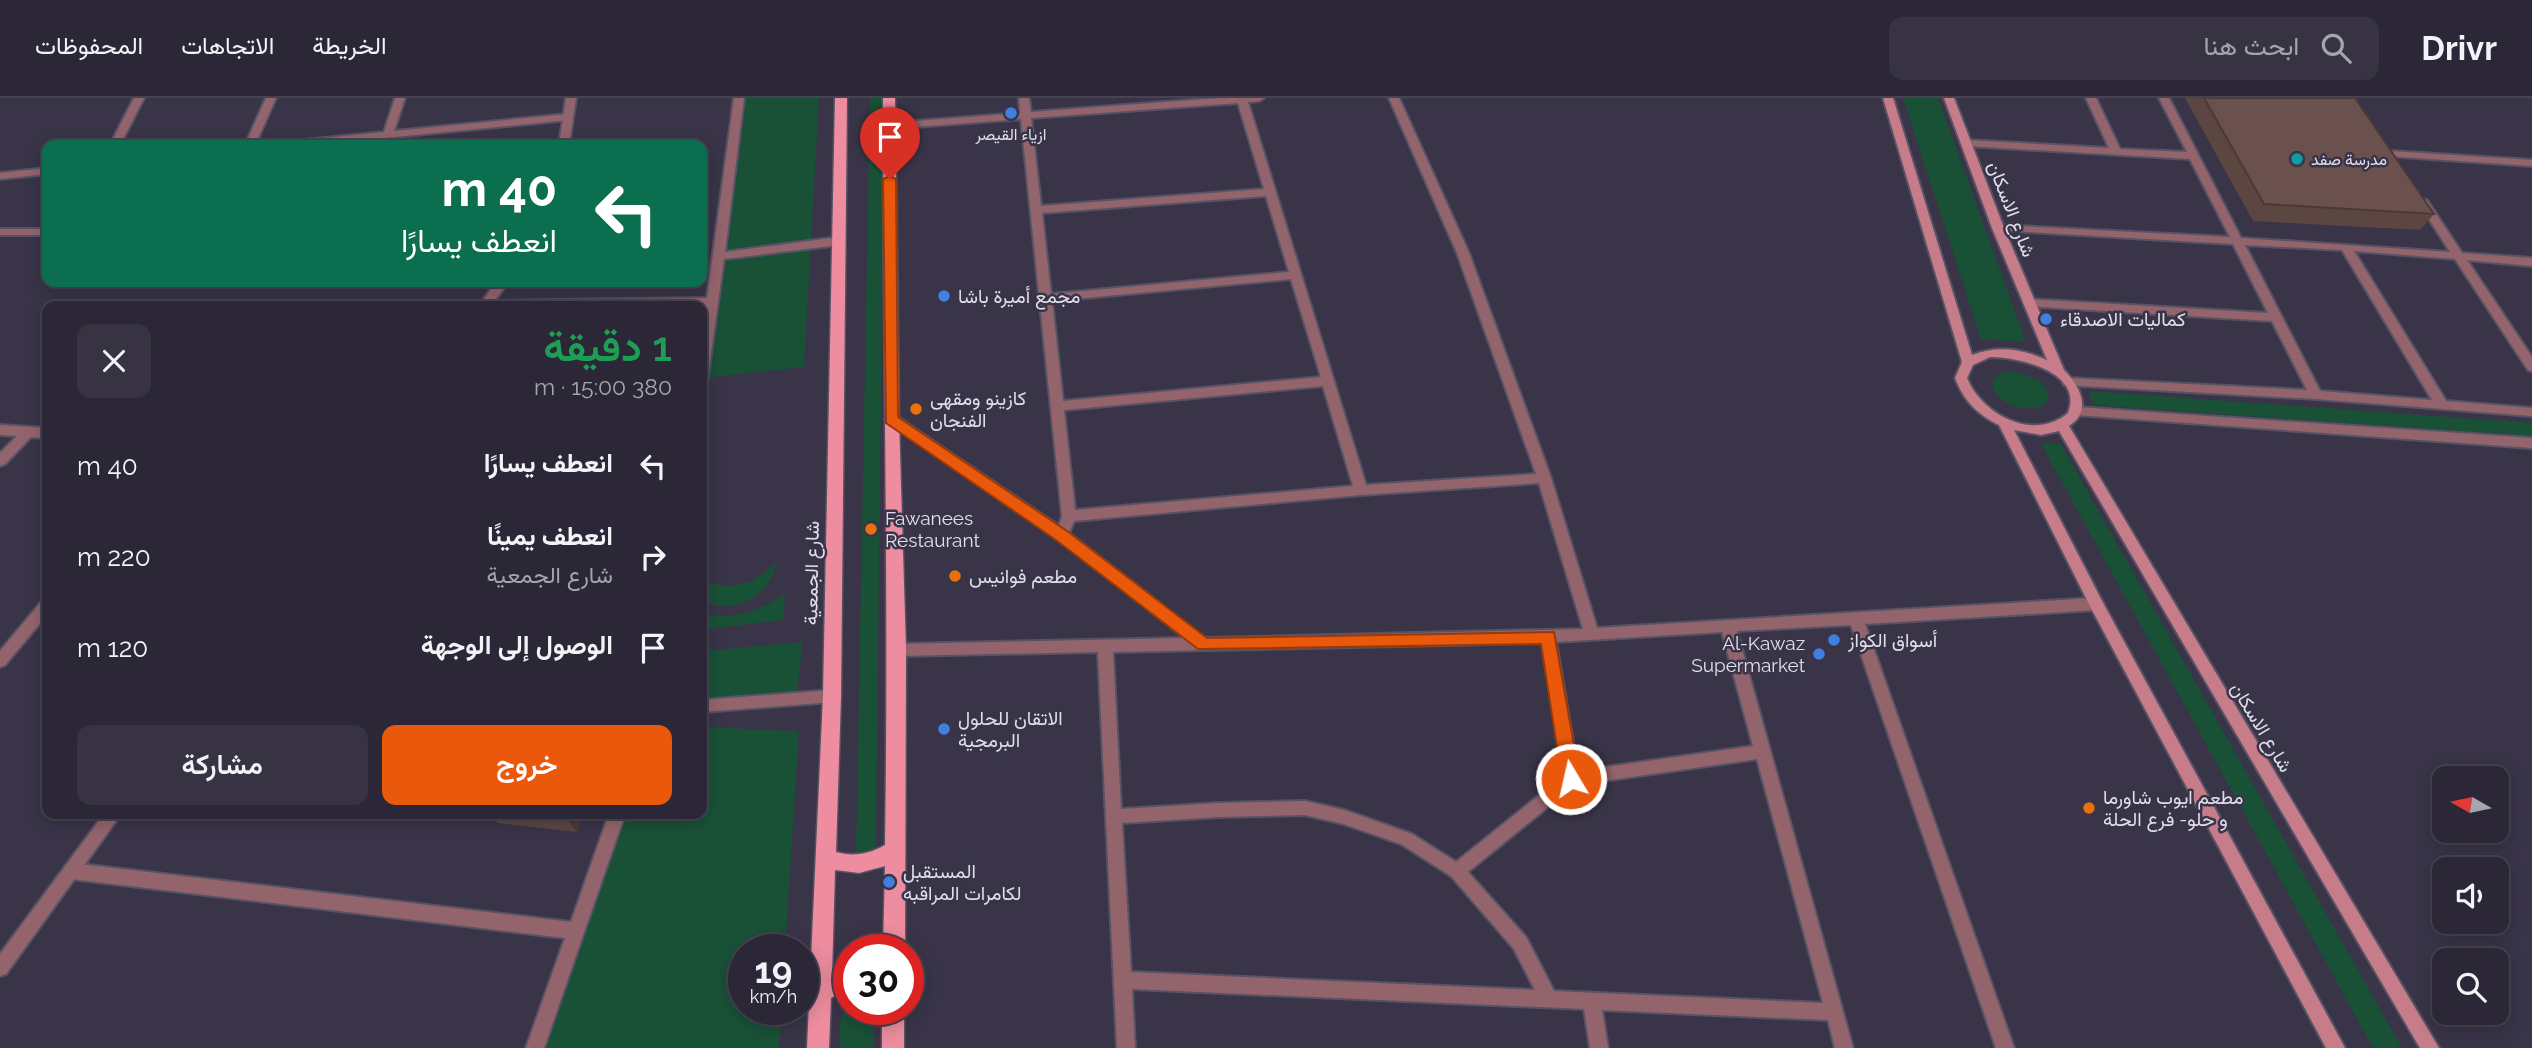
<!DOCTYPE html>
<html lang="ar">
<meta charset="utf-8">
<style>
body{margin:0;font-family:Raleway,Vazirmatn,sans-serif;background:#373342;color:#f1f3f6;direction:rtl;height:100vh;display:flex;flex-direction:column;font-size:26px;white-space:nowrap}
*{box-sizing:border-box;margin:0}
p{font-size:23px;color:#a6a5ad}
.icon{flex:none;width:38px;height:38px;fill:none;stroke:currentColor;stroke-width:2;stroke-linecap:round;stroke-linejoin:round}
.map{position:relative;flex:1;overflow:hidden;direction:ltr}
.drawer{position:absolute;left:42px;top:203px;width:665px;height:518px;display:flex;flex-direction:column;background:#2b2736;border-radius:14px;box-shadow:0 4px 18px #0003,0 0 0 2px #474451;direction:rtl}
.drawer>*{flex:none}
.hud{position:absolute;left:42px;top:42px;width:665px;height:147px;border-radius:14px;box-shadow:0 4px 18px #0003,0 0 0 2px #474451;direction:rtl;background:#0b6e4f;color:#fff;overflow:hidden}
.needle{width:46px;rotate:279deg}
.buttons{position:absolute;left:2432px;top:668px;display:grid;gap:14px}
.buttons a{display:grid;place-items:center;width:77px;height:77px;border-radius:14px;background:#2b2736;box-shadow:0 4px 18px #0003,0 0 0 2px #474451;font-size:35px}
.speed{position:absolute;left:728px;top:836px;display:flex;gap:14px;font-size:35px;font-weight:700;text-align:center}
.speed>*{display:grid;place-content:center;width:91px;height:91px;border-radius:50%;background:#2b2736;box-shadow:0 4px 18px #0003,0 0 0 2px #474451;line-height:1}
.speed small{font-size:18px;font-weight:400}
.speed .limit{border:10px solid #d22;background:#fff;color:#111}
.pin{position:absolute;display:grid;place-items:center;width:60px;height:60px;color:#fff;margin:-72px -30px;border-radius:50% 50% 50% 0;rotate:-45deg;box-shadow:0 0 7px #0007}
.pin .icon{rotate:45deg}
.me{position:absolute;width:77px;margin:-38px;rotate:351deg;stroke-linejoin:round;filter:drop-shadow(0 0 5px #0008)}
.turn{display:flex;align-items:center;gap:24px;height:147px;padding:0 35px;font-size:32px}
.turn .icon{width:91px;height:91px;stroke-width:2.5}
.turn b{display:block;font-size:49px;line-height:60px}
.round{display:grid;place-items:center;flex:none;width:74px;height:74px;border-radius:14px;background:#373342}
.head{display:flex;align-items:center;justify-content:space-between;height:119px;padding:0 35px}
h1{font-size:42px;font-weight:600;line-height:52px;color:#1e9e55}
.cta{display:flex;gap:14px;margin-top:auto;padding:14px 35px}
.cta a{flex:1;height:80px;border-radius:14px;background:#ea580c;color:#fff;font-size:28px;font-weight:600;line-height:80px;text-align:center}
.cta a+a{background:#373342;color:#f1f3f6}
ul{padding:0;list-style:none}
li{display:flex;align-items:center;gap:21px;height:91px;padding:0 35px}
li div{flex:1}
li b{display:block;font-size:26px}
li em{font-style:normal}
header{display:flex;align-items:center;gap:42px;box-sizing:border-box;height:98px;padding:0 35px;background:#2b2736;border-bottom:2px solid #474451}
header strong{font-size:33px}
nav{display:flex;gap:38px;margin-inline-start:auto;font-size:24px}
.search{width:490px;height:63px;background:#373342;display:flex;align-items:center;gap:18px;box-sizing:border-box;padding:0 24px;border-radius:14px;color:#a6a5ad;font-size:26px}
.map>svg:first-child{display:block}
.green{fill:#195137}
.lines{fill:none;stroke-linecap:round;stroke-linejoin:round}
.minor-casing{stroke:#575365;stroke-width:4}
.tertiary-casing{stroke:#575365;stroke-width:4}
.secondary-casing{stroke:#575365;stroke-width:4}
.primary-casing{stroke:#575365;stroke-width:3}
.minor{fill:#94646c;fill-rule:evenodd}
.tertiary{fill:#94646c;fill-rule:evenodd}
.secondary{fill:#c67c89;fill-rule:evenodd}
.primary{fill:#ed8d9f;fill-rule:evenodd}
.wall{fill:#5c4642}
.shaded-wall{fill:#4b3936}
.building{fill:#6b514d;stroke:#4b3936;stroke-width:2}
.route{fill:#ea580c;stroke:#983908;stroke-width:2}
.shop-dot{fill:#3f7fe0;stroke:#393448;stroke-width:2.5}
.culture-dot{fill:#0f9aa8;stroke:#393448;stroke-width:2.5}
.food-dot{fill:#e8710a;stroke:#393448;stroke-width:2.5}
.labels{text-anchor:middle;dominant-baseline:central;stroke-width:5;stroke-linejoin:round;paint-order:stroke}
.far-poi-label{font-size:16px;fill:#e1deeb;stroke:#393448}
.street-label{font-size:19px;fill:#e1deeb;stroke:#393448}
.poi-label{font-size:19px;fill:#e1deeb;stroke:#393448;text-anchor:start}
</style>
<header>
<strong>Drivr</strong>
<div class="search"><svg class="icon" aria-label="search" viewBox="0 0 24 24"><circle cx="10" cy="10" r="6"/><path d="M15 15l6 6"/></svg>ابحث هنا</div>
<nav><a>الخريطة</a><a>الاتجاهات</a><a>المحفوظات</a></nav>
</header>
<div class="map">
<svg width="2532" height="950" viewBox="0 0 2532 950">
<rect width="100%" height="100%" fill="#393448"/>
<path class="green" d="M 735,0 L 819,0 L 804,269 L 702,280 Z
M 870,0 L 884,0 L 876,744 L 875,753 L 856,759 Z
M 1903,0 L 1938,0 L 2026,244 L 1981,241 Z
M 2014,273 L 2041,283 L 2049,296 L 2045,307 C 2027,316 1989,306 1993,281 L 2005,274 Z
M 2088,293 L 2532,325 L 2532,338 L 2094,307 Z
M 2060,345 L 2402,950 L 2373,950 L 2041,346 Z
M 776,463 C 774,495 731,522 702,501 L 702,482 C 728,494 758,486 776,463 Z
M 785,496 L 783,522 L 702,532 L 702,516 C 733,522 759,513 785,496 Z
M 803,544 L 797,595 L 702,604 L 702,553 Z
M 702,629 L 799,633 L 785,852 L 744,852 L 744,912 L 782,912 L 779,950 L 536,950 L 619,716 L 702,716 Z
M 849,908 L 849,912 L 874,912 L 873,950 L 839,950 L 840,927 L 844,911 Z"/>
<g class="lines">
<g class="minor-casing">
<path id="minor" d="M 134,0 L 144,0 L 120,47 L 110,47 Z
M 266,0 L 276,0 L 255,47 L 245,47 Z
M 395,0 L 405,0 L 394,33 L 568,16 L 573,19 L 568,22 L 313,47 L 279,47 L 284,44 L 384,34 Z
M 734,0 L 744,0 L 725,154 L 839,139 L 845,143 L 839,147 L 724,161 L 706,291 L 702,292 L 702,243 L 706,208 L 481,208 L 482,204 L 486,203 L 707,200 Z
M 1019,0 L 1029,0 L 1031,14 L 1219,0 L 1264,0 L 1259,3 L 1248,4 L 1366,387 L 1536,376 L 1457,155 L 1389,0 L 1399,0 L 1469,155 L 1551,380 L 1597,530 L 2096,500 L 2101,502 L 2103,506 L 2101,510 L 2096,512 L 1865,526 L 2014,950 L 1996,950 L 1851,527 L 1737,533 L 1853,950 L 1835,950 L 1828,922 L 1602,912 L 1608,950 L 1590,950 L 1584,911 L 1132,891 L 1135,950 L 1117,950 L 1098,554 L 897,558 L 892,556 L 890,552 L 892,548 L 897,546 L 1185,540 L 1057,441 L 885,321 L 891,316 L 896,318 L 1059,428 L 1062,418 L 1021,21 L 889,31 L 884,28 L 889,25 L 1020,15 ZM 1238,5 L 1264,91 L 1041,108 L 1031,20 ZM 1266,98 L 1289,174 L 1051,196 L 1042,115 ZM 1291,181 L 1321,279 L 1063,303 L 1052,203 ZM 1323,288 L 1353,388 L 1075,412 L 1064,312 ZM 1539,385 L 1583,531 L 1205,540 L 1069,435 L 1074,423 L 1361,397 ZM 1722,534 L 1753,648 L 1578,673 L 1556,544 ZM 1542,545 L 1563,678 L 1456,764 L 1412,736 L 1344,712 L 1305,703 L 1219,705 L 1121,711 L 1113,554 ZM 1757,661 L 1823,905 L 1554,893 L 1526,839 L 1468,774 L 1575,687 ZM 1305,717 L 1344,726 L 1401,746 L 1451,778 L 1514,851 L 1535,892 L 1131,874 L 1122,725 L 1219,719 Z
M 2086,0 L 2096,0 L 2120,51 L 2187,54 L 2159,0 L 2169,0 L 2241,140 L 2450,154 L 2418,104 L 2423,101 L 2427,102 L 2462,155 L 2532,160 L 2532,168 L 2467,162 L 2532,259 L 2532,273 L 2528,272 L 2455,161 L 2354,153 L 2446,303 L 2532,310 L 2532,318 L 2316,301 L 2064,287 L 2062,284 L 2064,281 L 2068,280 L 2307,292 L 2272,223 L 2025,208 L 2023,205 L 2029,201 L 2268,215 L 2233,146 L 1994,132 L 1994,128 L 1998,127 L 2230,139 L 2190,61 L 1966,48 L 1961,45 L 1966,42 L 2109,50 ZM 2245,147 L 2342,152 L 2432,302 L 2320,293 Z
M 2391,53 L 2532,62 L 2532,68 L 2387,58 L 2386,56 Z
M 47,70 L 47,76 L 0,81 L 0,75 Z
M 0,131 L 47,131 L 47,137 L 0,137 Z
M 2076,309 L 2532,340 L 2532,350 L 2076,317 L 2070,313 Z
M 0,327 L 47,330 L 47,340 L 31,339 L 5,366 L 0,368 L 0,355 L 17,338 L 0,337 Z
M 47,501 L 47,517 L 5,567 L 0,569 L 0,553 L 42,503 Z
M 832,592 L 837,594 L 840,598 L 837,602 L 832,604 L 702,614 L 702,602 Z
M 609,716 L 625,716 L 544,950 L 526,950 L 565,840 L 71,781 L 65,778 L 63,773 L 65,768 L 71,765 L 571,824 Z"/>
</g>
<g class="tertiary-casing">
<path id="tertiary" d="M 566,0 L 576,0 L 569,47 L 559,47 Z
M 496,184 L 508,184 L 491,208 L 479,208 Z
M 104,716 L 121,716 L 6,876 L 0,878 L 0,856 Z"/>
</g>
<g class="secondary-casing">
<path id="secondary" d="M 1883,0 L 1893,0 L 1972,257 C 1997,247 2023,251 2047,262 L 1992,130 L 1944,0 L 1954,0 L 2004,130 L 2064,272 C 2080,288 2093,313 2069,328 L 2439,950 L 2420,950 L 2059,333 L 2041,337 L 2014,332 L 2102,503 L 2345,950 L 2326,950 L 2091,510 L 1999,327 C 1977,316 1964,303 1955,280 L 1962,264 ZM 1990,259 C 2019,259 2084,274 2068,315 C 2034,344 1982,317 1967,280 L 1973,267 Z"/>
</g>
<g class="primary-casing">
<path id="primary" d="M 835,0 L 847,0 L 841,598 L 836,754 C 854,759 869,756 885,747 C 889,498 883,249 883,0 L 895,0 L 899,321 L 906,552 L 905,852 L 883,852 L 885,768 L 859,775 L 835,772 L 832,877 L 849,869 L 849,890 L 831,900 L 829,950 L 807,950 L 823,598 Z
M 882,912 L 904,912 L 904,950 L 882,950 Z"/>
</g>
<use href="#minor" class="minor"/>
<use href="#tertiary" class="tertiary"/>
<use href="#secondary" class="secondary"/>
<use href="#primary" class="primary"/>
</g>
<path class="wall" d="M 2185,0 L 2355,0 L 2434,116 L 2420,132 L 2253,123 Z
M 490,716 L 584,716 L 577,734 L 498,725 Z"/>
<path class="shaded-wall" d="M 562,716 L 584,716 L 577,734 Z"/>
<path class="building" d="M 2204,0 L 2355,0 L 2434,116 L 2264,106 Z"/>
<path class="route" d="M 890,78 L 896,81 L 898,319 L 1067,433 L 1207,540 L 1554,534 L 1580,681 L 1577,686 L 1571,688 L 1564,686 L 1562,681 L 1541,546 L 1198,551 L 1056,442 L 886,325 L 883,81 Z"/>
<g class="shop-dot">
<circle cx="1011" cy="15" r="7"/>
<circle cx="944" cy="198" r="7"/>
<circle cx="2046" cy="221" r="7"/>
<circle cx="1834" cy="542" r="7"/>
<circle cx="1819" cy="556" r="7"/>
<circle cx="944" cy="631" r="7"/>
<circle cx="889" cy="784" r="7"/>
</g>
<circle class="culture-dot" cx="2297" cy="61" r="7"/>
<g class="food-dot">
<circle cx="916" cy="311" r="7"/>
<circle cx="871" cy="431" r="7"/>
<circle cx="955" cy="478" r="7"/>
<circle cx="2089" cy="710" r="7"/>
</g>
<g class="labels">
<g class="far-poi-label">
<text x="1011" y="36">ازياء القيصر</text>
<text x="2311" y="61" text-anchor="start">مدرسة صفد</text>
</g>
<g class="street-label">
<text transform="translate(2012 111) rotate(69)">شارع الاسكان</text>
<text transform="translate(811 475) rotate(-89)">شارع الجمعية</text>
<text transform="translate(2262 629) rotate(59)">شارع الاسكان</text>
</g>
<g class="poi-label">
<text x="958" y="198">مجمع أميرة باشا</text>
<text x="2060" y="221">كماليات الاصدقاء</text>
<text x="930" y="300">كازينو ومقهى<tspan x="930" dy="22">الفنجان</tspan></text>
<text x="885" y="420">Fawanees<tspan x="885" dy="22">Restaurant</tspan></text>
<text x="969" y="478">مطعم فوانيس</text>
<text x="1848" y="542">أسواق الكواز</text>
<text x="1805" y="545" text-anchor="end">Al-Kawaz<tspan x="1805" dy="22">Supermarket</tspan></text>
<text x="958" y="620">الاتقان للحلول<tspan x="958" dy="22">البرمجية</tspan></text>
<text x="2103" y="699">مطعم ايوب شاورما<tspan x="2103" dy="22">و حلو- فرع الحلة</tspan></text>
<text x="903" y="773">المستقبل<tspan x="903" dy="22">لكامرات المراقبه</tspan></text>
</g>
</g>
</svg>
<div class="buttons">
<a><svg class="needle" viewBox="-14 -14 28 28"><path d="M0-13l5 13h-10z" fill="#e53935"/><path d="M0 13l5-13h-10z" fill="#a6a5ad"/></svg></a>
<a><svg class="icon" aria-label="sound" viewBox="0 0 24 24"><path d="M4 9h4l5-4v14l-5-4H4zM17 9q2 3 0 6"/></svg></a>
<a><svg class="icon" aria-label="search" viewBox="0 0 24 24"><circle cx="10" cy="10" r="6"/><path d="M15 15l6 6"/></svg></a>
</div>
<div class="speed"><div>19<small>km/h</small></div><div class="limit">30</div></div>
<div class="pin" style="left:890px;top:81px;background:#d93025"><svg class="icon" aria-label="arrive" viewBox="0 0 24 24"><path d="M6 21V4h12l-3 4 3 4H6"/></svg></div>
<svg class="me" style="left:1571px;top:681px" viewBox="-20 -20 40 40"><circle r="17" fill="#ea580c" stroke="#fff" stroke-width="3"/><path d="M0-11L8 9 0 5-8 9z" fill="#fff"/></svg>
<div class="hud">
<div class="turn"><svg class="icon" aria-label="left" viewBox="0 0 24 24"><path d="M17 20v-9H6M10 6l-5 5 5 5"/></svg><div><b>40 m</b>انعطف يسارًا</div></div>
</div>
<section class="drawer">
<div class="head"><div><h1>1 دقيقة</h1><p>380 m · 15:00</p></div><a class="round"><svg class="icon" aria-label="close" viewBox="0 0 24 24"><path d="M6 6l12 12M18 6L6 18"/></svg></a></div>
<ul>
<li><svg class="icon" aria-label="left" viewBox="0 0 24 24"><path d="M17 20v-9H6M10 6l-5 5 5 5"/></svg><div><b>انعطف يسارًا</b></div><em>40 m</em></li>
<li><svg class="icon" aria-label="right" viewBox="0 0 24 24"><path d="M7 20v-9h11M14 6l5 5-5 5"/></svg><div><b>انعطف يمينًا</b><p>شارع الجمعية</p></div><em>220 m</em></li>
<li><svg class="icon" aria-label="arrive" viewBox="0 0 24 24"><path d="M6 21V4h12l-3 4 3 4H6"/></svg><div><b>الوصول إلى الوجهة</b></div><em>120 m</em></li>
</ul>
<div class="cta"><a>خروج</a><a>مشاركة</a></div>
</section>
</div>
